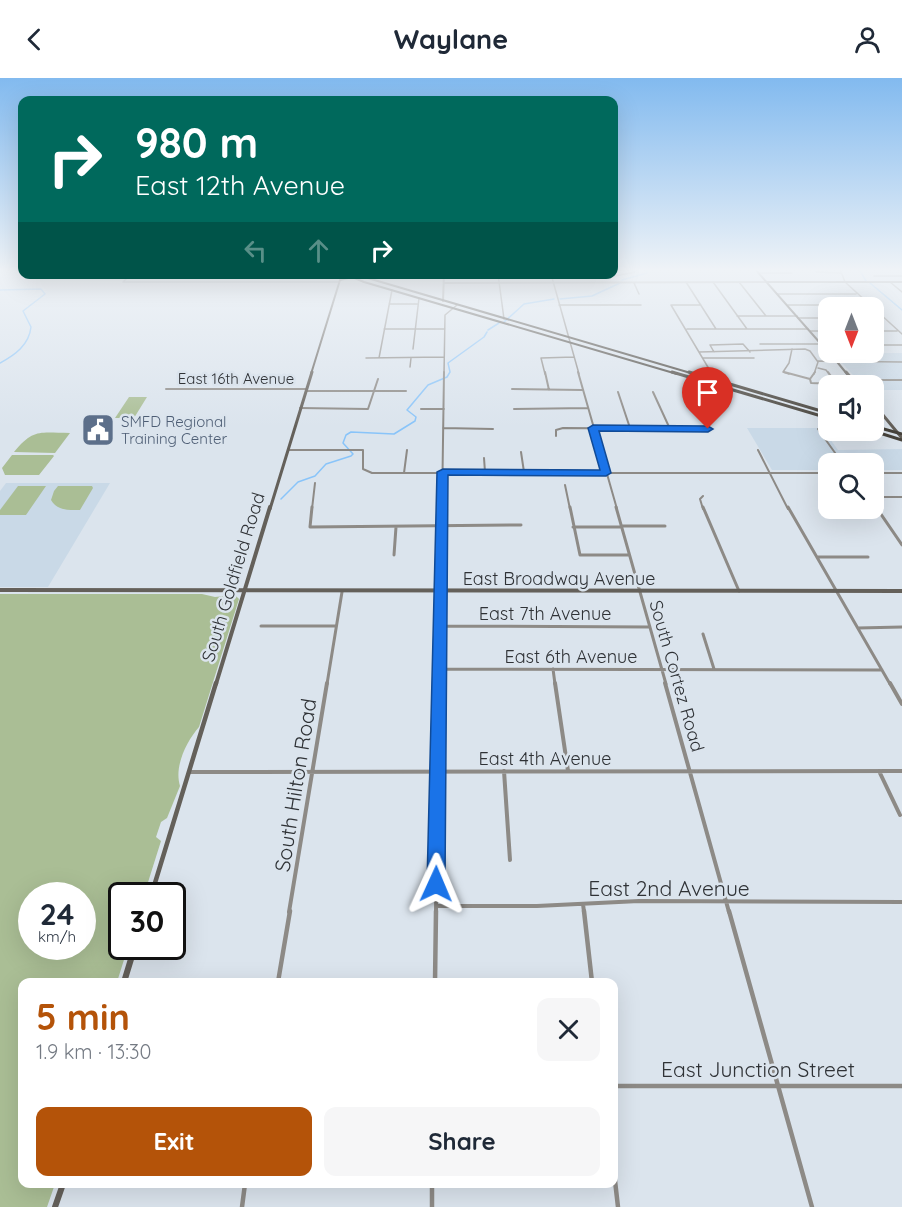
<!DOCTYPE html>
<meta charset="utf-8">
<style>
body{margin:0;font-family:Quicksand,sans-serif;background:#f6f6f7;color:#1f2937;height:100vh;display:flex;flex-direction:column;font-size:22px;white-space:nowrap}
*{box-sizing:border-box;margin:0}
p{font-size:20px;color:#747a83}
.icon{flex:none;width:33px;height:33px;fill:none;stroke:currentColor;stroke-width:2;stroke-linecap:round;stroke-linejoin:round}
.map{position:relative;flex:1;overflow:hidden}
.panel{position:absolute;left:18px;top:900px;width:600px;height:210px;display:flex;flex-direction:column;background:#fff;border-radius:12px;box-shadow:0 6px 24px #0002}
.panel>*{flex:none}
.top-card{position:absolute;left:18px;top:18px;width:600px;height:183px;border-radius:12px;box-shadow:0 6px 24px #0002;background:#00695c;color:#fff;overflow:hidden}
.needle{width:39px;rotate:180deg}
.buttons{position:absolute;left:818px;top:219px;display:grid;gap:12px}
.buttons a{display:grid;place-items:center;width:66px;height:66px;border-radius:12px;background:#fff;box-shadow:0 6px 24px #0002;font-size:30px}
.speed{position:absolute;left:18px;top:804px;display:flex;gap:12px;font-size:30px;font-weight:700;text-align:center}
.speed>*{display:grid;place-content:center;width:78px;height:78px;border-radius:50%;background:#fff;box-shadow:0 6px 24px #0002;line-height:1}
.speed small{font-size:15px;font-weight:400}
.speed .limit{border:3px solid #111;border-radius:9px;background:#fff;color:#111}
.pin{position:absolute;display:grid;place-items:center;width:51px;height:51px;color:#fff;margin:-62px -26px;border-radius:50% 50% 50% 0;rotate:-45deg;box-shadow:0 0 6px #0007}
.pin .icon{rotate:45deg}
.me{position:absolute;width:66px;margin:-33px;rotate:1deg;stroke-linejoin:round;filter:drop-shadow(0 0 4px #0008)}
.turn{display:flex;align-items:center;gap:21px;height:126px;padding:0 18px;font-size:27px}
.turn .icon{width:78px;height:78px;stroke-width:2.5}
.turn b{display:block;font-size:42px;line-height:51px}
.lanes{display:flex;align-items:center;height:57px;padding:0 18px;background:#0003;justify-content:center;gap:30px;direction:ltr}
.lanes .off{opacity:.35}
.round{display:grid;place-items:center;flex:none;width:63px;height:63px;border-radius:12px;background:#f6f6f7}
.summary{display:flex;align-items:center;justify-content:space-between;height:102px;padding:0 18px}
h1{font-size:36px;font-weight:700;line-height:45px;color:#b45309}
.action{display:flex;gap:12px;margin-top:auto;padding:12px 18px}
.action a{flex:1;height:69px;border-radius:12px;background:#b45309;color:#fff;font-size:24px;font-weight:700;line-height:69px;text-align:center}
.action a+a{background:#f6f6f7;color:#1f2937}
header{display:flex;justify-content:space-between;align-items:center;height:78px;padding:0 18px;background:#fff;font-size:27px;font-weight:700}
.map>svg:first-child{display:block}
.built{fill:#c9d9e7}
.green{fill:#aabe95;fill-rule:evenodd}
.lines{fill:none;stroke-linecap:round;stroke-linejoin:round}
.stream{stroke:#89c4f9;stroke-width:1.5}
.minor-far4{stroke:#8d8a86;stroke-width:1.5}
.minor-far3{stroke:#8d8a86;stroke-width:2}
.minor-far2{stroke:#8d8a86;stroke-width:3}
.minor-far1{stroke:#8d8a86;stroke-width:4}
.minor{stroke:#8d8a86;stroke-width:4.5}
.tertiary{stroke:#8d8a86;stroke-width:2}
.secondary-far4{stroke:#64605a;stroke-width:2}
.secondary-far3{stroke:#64605a;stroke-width:3}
.secondary-far2{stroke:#64605a;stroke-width:4}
.secondary-far1{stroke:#64605a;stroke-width:4.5}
.secondary{stroke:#64605a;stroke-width:6}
.primary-far1{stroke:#47433c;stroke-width:2}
.primary{stroke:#47433c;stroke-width:3}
.route{fill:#1a73e8;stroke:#114b97;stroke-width:1.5}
.labels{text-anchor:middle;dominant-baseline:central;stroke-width:5;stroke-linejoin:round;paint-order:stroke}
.far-street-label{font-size:15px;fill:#2f3236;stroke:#dbe4ed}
.far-service-label{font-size:15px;fill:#4e5e75;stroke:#dbe4ed;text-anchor:start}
.street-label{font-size:18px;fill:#2f3236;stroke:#dbe4ed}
.near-street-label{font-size:21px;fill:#2f3236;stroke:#dbe4ed}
</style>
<header><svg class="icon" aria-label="back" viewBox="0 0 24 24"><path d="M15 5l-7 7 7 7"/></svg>Waylane<svg class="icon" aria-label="person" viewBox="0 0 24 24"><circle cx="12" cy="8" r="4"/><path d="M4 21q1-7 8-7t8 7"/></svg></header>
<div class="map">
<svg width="902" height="1129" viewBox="0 0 902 1129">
<rect width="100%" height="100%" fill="#dbe4ed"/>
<path class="built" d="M 833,275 L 902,275 L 902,312 L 873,312 L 873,308 L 862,307 Z
M 747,350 L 822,350 L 838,372 L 902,371 L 902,392 L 873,392 L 873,386 L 828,386 L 828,392 L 772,392 Z
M 6,405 L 110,405 L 48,509 L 0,509 L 0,413 Z"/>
<path class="green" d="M 129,319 L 147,319 L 134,340 L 115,340 Z
M 70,355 L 55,375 L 14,374 C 34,350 40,355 70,355 Z
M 12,377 L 53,377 L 54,378 L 39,397 L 5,397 L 2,390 Z
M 18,408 L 46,408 L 26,437 L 0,437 L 0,432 Z
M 58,408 L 92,408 L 93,410 L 80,432 C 69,432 57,433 51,422 L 54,413 Z
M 0,516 L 202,516 L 215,519 L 235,517 L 239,521 L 199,649 C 186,664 174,689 180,708 L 167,740 L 161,744 L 156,759 L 161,763 L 144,817 L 122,818 L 122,868 L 128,869 L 117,904 L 22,904 L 22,1106 L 55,1106 L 47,1129 L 0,1129 ZM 32,818 L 82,818 L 82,868 L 32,868 Z"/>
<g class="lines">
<path class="stream" d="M 859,191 L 866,203
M 0,193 L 3,191
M 622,202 L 647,195 L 646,191
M 870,205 L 902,232
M 0,212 L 41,211 L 45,216 L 23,233 L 31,249 C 29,267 15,277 0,285
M 560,221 L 592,218 L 620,205
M 504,244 L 524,226 L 554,221
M 488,252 L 499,245
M 281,421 L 298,404 L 315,398 L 326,386 L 351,378 L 353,376 L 343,365 L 346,357 L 351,354 L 394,356 L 415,343 L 416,339 L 407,332 L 428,307 L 447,299 L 450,294 L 448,285 L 484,259 L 487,254"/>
<path class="minor-far4" d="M 840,191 L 845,204 L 902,256
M 816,194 L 842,195
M 758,195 L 792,195
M 377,196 L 431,196
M 498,196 L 504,241
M 551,196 L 579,296
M 562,196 L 566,199 L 610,199 L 635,194 L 636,191
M 874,198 L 902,198
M 123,204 L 339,204
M 123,204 L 131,196
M 686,204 L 716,251
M 713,204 L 747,251
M 739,204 L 766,238
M 890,204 L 902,214
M 634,205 L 639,216
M 777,216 L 856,216
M 389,226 L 417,226
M 559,227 L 641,227
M 701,227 L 671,227 L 712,296
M 788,227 L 869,227
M 737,238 L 797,238
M 798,240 L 828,240
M 873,240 L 883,240
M 384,251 L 445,251
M 687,251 L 808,251
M 810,253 L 828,253
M 873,253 L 897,253
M 760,266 L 821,266
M 873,267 L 902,267
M 413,271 L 419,220
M 699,274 L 805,271 L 810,273 L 818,284 L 814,296
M 714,274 L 710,267 L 743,266 L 750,274
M 366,280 L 444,279
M 379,280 L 392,212
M 703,280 L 754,280
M 818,283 L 902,284
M 410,289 L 411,280
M 818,290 L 826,292 L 829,296
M 444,296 L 445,237 L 457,227
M 545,296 L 541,280 L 574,279
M 789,296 L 783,294 L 789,285 L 792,271"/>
<path class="minor-far3" d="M 545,294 L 549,312
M 578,294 L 617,431
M 784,294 L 810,301
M 815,294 L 810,301 L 811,305 L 837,306
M 828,294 L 836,305
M 853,302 L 902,302
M 166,311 L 307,311
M 512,311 L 582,312
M 306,313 L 406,313
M 618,314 L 630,350
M 653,314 L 670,351
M 300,330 L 368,331 L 378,301
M 421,331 L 444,331
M 514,331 L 588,330
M 443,350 L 493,351
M 818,351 L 843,386
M 556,358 L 556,352 L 563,350 L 708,351 L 688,314 L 704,307 L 712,296 L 711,294
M 288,372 L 363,372 L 363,391 L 372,395 L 828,395
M 758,372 L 788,431
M 521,374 L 524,394
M 484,380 L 485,394
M 404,395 L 407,372
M 873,395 L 902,395
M 565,407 L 570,431
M 703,418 L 700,421 L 703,431
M 873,423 L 878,419 L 902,419
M 873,425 L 877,431
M 312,431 L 315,405
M 442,431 L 444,294"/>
<path class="minor-far2" d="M 312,429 L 310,449 L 521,447
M 570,429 L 580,477 L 629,477
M 616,429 L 666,606
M 703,429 L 739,513
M 788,429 L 890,606
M 876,429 L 902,467
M 621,448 L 665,448
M 573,449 L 621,449
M 394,477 L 396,449
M 817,479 L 868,479
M 261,548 L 336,548
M 440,548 L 649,549
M 858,550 L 902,549
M 703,556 L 714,591
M 440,591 L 882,592
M 553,591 L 555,606
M 327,606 L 342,514
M 439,606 L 442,429"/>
<path class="minor-far1" d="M 555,605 L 568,693
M 665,605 L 729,834
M 890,605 L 902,626
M 504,693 L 510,782
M 879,693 L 900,737
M 190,694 L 902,693
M 583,826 L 584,834
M 436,828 L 537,828 L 639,823 L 902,824
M 289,834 L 327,605
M 436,834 L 439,605"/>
<path class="minor" d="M 584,833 L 592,904
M 729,833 L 812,1129
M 278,904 L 290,833
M 435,904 L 436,833
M 614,1008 L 902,1008
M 614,1094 L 618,1129
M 432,1106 L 432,1129
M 242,1129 L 245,1106"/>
<path class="tertiary" d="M 444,205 L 767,204
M 443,223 L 444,196"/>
<path class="secondary-far4" d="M 755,191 L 828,274
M 767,204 L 902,204
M 829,274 L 847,296
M 311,296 L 340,202 L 352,196"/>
<path class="secondary-far3" d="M 846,294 L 858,308
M 873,325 L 902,360
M 270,431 L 312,294"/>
<path class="secondary-far2" d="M 0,512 L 902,513
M 216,606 L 270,429"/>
<path class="secondary-far1" d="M 151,818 L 216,605"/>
<path class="secondary" d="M 124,904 L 135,868
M 55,1129 L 63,1106"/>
<path class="primary-far1" d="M 340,196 L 340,202 L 348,200
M 345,196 L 364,204 L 677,296
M 354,196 L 694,296"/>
<path class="primary" d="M 672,294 L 828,340
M 689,294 L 828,335
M 873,348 L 902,356
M 870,352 L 902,362"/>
</g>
<linearGradient id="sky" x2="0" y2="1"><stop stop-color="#82baef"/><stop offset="0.55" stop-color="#eff3f7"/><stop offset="1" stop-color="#eff3f7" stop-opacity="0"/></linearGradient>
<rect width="902" height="349" fill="url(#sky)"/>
<path class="route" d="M 593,347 L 708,348 L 713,351 L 708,354 L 599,353 L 611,395 L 606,398 L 448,397 L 445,806 L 443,812 L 436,815 L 430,812 L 427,806 L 437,394 L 443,391 L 600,392 L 588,350 Z"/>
<defs>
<g id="civic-square" transform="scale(1.725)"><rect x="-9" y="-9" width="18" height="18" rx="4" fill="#5c6f8a" stroke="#dbe4ed"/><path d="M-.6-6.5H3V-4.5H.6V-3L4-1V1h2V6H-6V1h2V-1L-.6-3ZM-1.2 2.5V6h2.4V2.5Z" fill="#fff"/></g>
</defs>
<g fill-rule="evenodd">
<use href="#civic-square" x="98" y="352"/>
</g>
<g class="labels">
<g class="far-street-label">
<text x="236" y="300">East 16th Avenue</text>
</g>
<g class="far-service-label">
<text x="121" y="343">SMFD Regional<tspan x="121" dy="17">Training Center</tspan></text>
</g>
<g class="street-label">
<text transform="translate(233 499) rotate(-73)">South Goldfield Road</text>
<text x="559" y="500">East Broadway Avenue</text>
<text x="545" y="535">East 7th Avenue</text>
<text x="571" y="578">East 6th Avenue</text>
<text transform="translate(677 598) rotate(74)">South Cortez Road</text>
<text x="545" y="680">East 4th Avenue</text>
</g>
<g class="near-street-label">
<text transform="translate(295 707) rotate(-81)">South Hilton Road</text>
<text x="669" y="810">East 2nd Avenue</text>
<text x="758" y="991">East Junction Street</text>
</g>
</g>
</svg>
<div class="buttons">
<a><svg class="needle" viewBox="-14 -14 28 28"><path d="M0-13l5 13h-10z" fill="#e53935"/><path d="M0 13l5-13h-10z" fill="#747a83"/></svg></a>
<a><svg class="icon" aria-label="sound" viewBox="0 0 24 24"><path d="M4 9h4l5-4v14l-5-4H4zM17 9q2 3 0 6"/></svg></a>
<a><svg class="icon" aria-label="search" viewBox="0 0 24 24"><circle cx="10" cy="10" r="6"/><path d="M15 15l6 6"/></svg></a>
</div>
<div class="speed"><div>24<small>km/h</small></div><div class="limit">30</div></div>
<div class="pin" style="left:708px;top:351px;background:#d93025"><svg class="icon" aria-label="arrive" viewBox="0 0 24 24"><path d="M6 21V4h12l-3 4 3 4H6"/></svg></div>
<svg class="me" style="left:436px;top:806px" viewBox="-20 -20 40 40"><path d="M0-17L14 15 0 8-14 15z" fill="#1a73e8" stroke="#fff" stroke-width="4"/></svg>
<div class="top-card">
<div class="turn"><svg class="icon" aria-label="right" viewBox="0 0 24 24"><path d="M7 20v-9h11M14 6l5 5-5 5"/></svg><div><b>980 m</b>East 12th Avenue</div></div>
<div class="lanes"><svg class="icon off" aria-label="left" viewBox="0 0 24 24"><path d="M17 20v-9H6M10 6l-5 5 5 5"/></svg><svg class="icon off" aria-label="ahead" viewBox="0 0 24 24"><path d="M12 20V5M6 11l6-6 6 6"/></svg><svg class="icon" aria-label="right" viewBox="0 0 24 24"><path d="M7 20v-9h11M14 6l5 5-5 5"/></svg></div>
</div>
<section class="panel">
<div class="summary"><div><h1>5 min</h1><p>1.9 km · 13:30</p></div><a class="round"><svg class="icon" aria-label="close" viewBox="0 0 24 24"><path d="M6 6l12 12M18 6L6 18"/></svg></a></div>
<div class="action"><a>Exit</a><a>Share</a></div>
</section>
</div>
